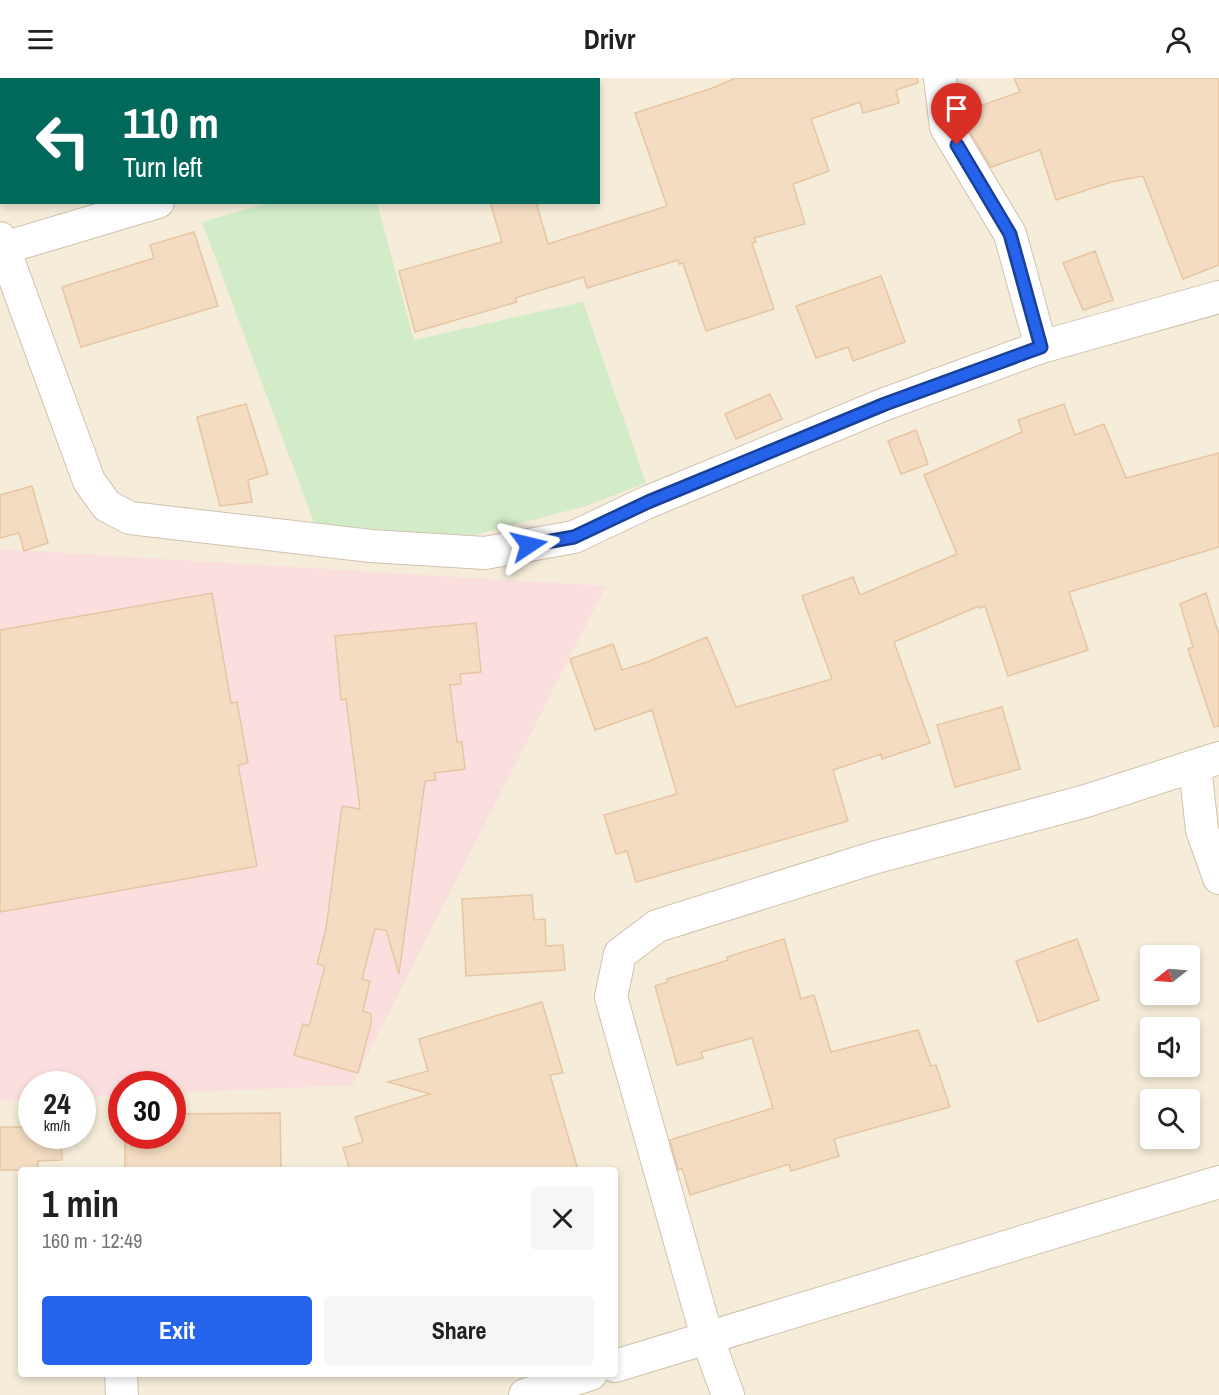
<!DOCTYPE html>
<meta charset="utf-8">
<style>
body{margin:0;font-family:"Archivo Narrow",sans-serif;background:#f6f6f6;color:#202124;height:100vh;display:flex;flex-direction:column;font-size:22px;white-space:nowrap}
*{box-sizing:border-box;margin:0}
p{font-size:20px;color:#757577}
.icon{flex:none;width:33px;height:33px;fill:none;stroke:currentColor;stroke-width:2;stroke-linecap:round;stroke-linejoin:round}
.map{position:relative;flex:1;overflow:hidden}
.details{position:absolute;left:18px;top:1089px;width:600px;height:210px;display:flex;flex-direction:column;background:#fff;border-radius:6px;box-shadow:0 3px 9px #0003}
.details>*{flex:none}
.hud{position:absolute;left:0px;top:0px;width:600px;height:126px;box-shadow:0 3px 9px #0003;background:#00695c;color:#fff;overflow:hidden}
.needle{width:39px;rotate:253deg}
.buttons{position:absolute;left:1140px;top:867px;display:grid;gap:12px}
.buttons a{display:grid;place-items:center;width:60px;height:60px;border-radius:6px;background:#fff;box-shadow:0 3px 9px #0003;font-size:30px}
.speed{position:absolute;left:18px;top:993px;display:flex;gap:12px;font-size:30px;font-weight:700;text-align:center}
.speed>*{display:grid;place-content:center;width:78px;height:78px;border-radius:50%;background:#fff;box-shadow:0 3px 9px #0003;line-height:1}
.speed small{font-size:15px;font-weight:400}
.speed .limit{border:9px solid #d22;background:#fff;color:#111}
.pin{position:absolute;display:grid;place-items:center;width:51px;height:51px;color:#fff;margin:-62px -26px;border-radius:50% 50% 50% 0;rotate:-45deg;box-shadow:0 0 6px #0007}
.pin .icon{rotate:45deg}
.me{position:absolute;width:66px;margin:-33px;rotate:80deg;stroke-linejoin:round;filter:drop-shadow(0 0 4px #0008)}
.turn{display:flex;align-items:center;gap:21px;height:126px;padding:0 24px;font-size:27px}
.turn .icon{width:78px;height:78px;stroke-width:2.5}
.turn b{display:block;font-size:42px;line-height:51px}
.round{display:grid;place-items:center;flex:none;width:63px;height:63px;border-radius:6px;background:#f6f6f6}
.overview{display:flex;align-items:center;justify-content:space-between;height:102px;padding:0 24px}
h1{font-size:36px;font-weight:700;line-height:45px}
.primary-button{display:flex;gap:12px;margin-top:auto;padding:12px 24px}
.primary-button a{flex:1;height:69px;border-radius:6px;background:#2563eb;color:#fff;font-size:24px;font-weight:700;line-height:69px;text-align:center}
.primary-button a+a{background:#f6f6f6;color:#202124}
header{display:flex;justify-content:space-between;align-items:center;height:78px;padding:0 24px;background:#fff;font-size:27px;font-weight:700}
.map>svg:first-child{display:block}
.residential{fill:#f5ecd9;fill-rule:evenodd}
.medical{fill:#fbdede}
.green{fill:#d2ecc8}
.building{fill:#f3dcc2;stroke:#e6c5a2;stroke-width:1.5}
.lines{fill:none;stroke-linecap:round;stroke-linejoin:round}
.minor-casing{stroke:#d1c2af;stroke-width:34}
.minor{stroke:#fff;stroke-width:32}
.route-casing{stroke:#184099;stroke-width:15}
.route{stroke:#2563eb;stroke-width:10}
</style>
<header><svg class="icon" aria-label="menu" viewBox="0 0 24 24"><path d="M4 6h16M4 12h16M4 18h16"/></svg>Drivr<svg class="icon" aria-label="person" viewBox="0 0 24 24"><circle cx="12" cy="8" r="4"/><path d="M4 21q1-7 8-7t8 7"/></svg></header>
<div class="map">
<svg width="1219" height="1317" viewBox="0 0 1219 1317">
<rect width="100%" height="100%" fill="#fdf8eb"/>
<path class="residential" d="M 0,0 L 1219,0 L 1219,1317 L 0,1317 ZM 2,2 L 598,2 L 598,124 L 2,124 ZM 1150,878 L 1190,878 L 1190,916 L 1150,916 ZM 1150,950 L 1190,950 L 1190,988 L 1150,988 ZM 32,1006 L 82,1006 L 82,1058 L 32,1058 ZM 122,1006 L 172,1006 L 172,1058 L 122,1058 ZM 1150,1022 L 1190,1022 L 1190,1060 L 1150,1060 ZM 21,1092 L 615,1092 L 615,1296 L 21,1296 Z"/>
<path class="medical" d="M 0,471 L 606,508 L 352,1007 L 173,1015 L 172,1006 L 122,1006 L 121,1017 L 83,1019 L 82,1006 L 32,1006 L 31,1021 L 0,1023 Z"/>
<path class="green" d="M 268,125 L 377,125 L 414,262 L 583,224 L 646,405 L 586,428 L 462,460 L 315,447 L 202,144 Z"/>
<path class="building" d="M 736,0 L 917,0 L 918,5 L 896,12 L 899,25 L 863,35 L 860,24 L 811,41 L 829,93 L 793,106 L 805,146 L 754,160 L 756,164 L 752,165 L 774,231 L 706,253 L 683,185 L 679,186 L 678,182 L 587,210 L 584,199 L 515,220 L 517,224 L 415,254 L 399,193 L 502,164 L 490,124 L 536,124 L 548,166 L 667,128 L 635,35 L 710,11 Z
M 1014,0 L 1219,0 L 1219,187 L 1183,201 L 1143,98 L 1111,104 L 1056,122 L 1040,72 L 991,89 L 963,43 L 962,34 L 1020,14 Z
M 194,154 L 218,228 L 81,269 L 62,209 L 154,180 L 150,167 Z
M 1095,173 L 1113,222 L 1083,232 L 1063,185 Z
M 881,198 L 905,264 L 853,283 L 848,269 L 816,280 L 796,228 Z
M 770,316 L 782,341 L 736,361 L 725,336 Z
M 246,326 L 268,396 L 248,402 L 252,424 L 220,428 L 197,339 Z
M 1064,326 L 1075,357 L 1104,346 L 1126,400 L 1219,375 L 1219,469 L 1069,514 L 1088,572 L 1008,598 L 985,528 L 980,530 L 979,528 L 894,564 L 930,665 L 882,681 L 881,676 L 833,692 L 848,743 L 636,804 L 627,773 L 616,776 L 604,737 L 677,716 L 652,632 L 595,652 L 570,581 L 613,566 L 622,592 L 647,584 L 707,559 L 736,629 L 832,601 L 802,518 L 853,499 L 860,517 L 957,476 L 924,397 L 1022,354 L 1018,342 Z
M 916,352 L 928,386 L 901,396 L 888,363 Z
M 32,408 L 48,465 L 24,473 L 19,455 L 0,460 L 0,417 Z
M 212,515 L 231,625 L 237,624 L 248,685 L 238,687 L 257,788 L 0,834 L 0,552 Z
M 1206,515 L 1219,557 L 1219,648 L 1214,649 L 1188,571 L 1193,569 L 1180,526 Z
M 476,545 L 481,594 L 460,596 L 461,606 L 450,607 L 457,664 L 462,664 L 465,691 L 434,695 L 436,702 L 425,703 L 399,896 L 386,852 L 375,851 L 362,901 L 370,903 L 363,933 L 371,936 L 371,946 L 358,995 L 294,977 L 303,946 L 309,948 L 325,888 L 317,886 L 326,851 L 342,728 L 360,731 L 346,621 L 341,622 L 335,558 Z
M 1002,629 L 1020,691 L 955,709 L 937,647 Z
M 532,817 L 534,842 L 545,841 L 546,868 L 563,867 L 565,892 L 466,898 L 462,821 Z
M 784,861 L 801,921 L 814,917 L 831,974 L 918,952 L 931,988 L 936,987 L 950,1029 L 834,1061 L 839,1078 L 791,1093 L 789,1086 L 690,1117 L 682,1090 L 678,1092 L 670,1062 L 773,1030 L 752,960 L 701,974 L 703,980 L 677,987 L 655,908 L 668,904 L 667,901 L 728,882 L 727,879 Z
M 1077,861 L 1099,922 L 1038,944 L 1016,883 Z
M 542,924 L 563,995 L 550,997 L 578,1092 L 350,1092 L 343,1070 L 363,1064 L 355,1039 L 430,1016 L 388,1004 L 428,993 L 419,961 Z
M 280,1035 L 281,1092 L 125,1092 L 125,1058 L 172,1058 L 172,1036 Z
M 0,1049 L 32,1049 L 32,1058 L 61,1058 L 62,1082 L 38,1083 L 38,1092 L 0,1092 Z"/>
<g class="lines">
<g class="minor-casing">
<path id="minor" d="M 384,0 L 384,2
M 940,0 L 946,49 L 1010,156 L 1041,269
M 554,2 L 559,0
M 0,160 L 89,403 L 107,428 L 130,440 L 371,468 L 485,475 L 574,459 L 648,424 L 885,326 L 1041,269 L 1219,219
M 4,170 L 158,124
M 1195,688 L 1202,752 L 1219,800
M 615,1288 L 1219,1104
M 121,1296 L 122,1317
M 525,1317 L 591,1296
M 728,1317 L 707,1259 L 611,919 L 620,876 L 657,848 L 873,780 L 1086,723 L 1219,680"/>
</g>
<use href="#minor" class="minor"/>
</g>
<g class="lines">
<g class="route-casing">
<path id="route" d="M 529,467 L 574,459 L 648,424 L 885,326 L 1041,269 L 1010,156 L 957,67"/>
</g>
<use href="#route" class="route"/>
</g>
</svg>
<div class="buttons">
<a><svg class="needle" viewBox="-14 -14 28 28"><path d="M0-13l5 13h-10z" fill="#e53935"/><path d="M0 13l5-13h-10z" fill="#757577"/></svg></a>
<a><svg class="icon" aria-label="sound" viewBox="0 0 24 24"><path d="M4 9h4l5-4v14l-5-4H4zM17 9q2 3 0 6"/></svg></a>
<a><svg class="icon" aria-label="search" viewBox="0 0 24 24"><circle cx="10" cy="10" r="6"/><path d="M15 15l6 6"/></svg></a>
</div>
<div class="speed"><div>24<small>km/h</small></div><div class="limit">30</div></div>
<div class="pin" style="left:957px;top:67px;background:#d93025"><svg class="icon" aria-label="arrive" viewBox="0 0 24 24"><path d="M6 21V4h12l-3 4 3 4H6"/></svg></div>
<svg class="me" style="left:529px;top:467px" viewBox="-20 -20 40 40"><path d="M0-17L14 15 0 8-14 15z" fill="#2563eb" stroke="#fff" stroke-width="4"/></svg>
<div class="hud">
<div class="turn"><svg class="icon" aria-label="left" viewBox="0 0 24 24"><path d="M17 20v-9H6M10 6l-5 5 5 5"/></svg><div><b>110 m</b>Turn left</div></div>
</div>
<section class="details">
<div class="overview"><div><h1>1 min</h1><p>160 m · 12:49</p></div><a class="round"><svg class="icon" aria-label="close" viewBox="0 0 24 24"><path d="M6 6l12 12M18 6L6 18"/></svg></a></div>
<div class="primary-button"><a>Exit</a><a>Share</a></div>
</section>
</div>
